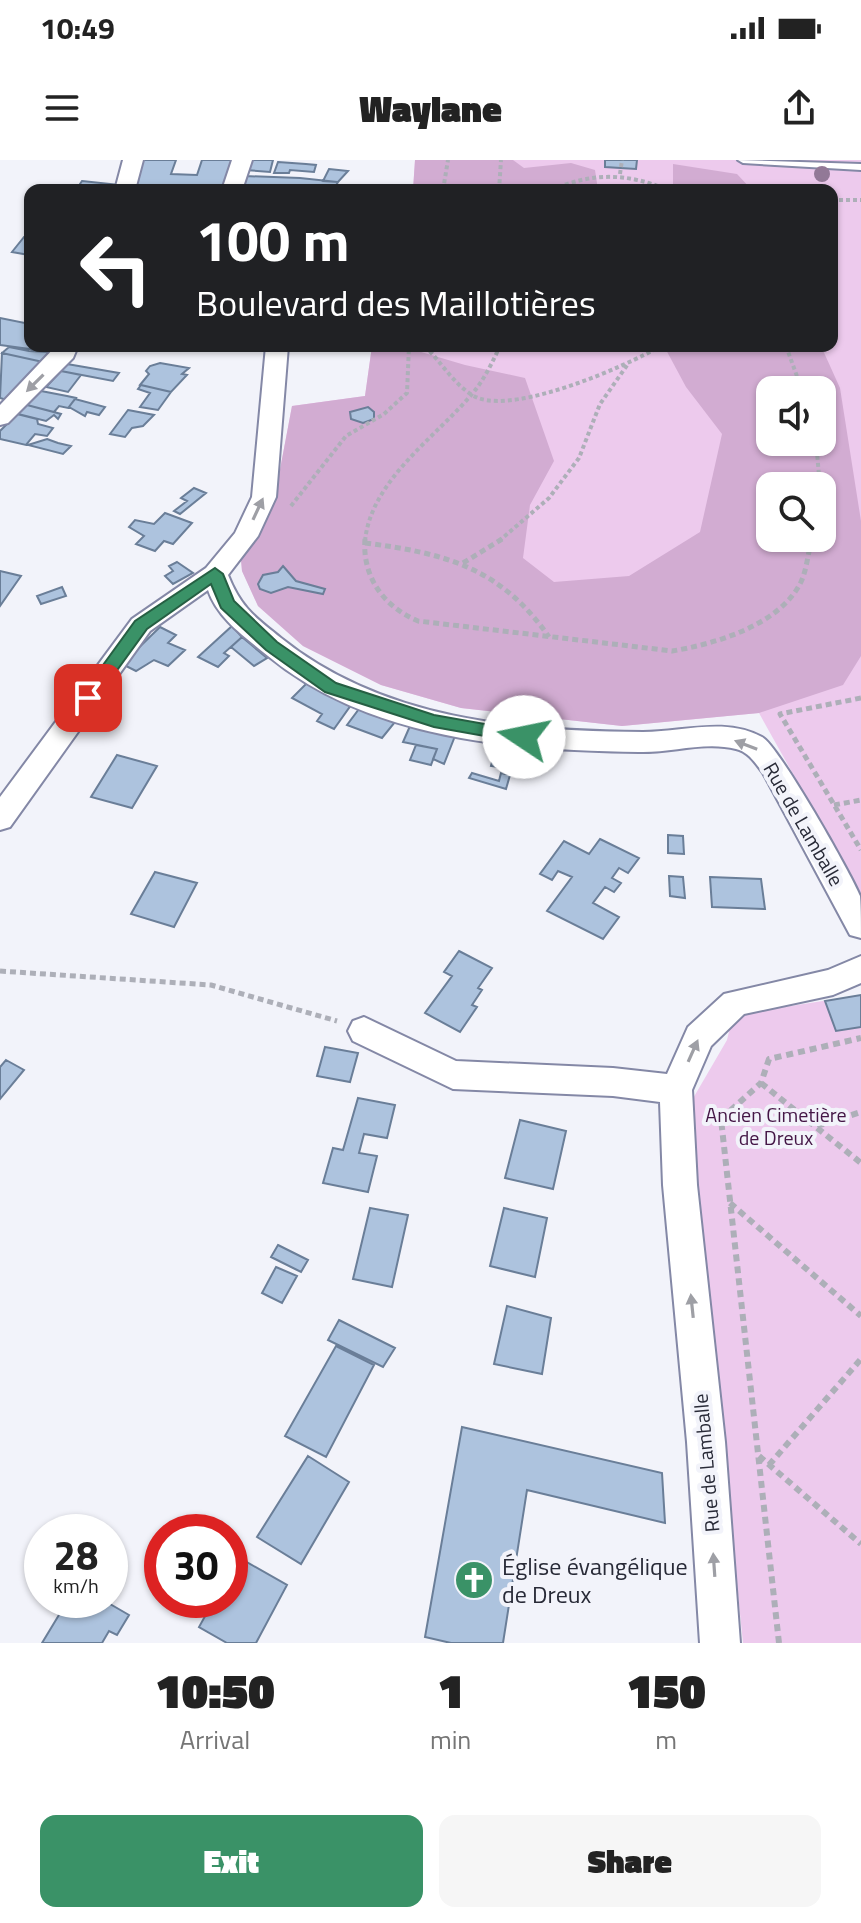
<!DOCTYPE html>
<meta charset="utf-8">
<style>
body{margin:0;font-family:"Titillium Web",sans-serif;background:#f6f6f6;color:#222;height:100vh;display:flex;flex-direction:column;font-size:30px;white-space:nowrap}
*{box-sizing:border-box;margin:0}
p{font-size:26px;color:#767676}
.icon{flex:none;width:44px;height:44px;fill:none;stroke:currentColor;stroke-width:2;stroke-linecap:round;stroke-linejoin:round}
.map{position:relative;height:1483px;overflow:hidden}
.panel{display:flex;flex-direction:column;background:#fff;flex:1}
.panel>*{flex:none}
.guide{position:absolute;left:24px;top:24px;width:814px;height:168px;border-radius:16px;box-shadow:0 2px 6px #0004;background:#202124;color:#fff;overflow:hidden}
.controls{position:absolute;left:756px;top:216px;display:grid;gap:16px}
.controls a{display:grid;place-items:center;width:80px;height:80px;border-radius:16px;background:#fff;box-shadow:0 2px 6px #0004;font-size:40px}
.speed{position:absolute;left:24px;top:1354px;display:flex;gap:16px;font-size:40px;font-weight:700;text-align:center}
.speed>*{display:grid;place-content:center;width:104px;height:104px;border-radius:50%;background:#fff;box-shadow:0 2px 6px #0004;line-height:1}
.speed small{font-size:20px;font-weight:400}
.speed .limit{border:12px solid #d22;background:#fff;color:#111}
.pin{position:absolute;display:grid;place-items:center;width:68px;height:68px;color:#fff;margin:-34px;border-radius:16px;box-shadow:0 4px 12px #0006}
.me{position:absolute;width:88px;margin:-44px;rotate:281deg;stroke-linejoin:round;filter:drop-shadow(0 0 6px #0008)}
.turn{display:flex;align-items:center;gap:28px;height:168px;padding:0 40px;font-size:36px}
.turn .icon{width:104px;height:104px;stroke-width:2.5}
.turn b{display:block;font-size:56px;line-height:68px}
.eta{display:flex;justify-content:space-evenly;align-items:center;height:136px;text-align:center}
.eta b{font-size:48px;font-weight:800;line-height:56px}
.button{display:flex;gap:16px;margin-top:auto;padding:16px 40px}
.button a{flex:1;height:92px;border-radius:16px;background:#3a9267;color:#fff;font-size:32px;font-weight:800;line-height:92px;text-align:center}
.button a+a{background:#f6f6f6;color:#222}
.status{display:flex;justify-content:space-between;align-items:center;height:56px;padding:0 40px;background:#fff;direction:ltr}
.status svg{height:22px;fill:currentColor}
header{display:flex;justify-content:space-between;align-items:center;height:104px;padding:0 40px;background:#fff;font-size:36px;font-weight:800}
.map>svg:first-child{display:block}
.green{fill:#edcaed;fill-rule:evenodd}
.forest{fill:#d2acd2;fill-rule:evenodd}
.building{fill:#adc3de;stroke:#6a7e98;stroke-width:2}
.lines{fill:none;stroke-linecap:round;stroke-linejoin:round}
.service-casing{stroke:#8488a6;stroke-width:4}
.minor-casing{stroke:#8488a6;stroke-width:4}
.path-far2{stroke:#adafb8;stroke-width:4;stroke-dasharray:4 3;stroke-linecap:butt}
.path-far1{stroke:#adafb8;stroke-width:5;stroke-dasharray:6 4;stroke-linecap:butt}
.path{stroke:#adafb8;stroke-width:6;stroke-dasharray:7 5;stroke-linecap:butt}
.service{fill:#fff;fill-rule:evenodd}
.minor{fill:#fff;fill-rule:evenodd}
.tree{fill:#927997}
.oneway{fill:#9e9fa5}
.route{fill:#3a9267;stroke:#265f43;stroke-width:2}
.labels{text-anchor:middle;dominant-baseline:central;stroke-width:8;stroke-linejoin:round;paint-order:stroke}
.street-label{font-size:20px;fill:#282a37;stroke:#f2f3fa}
.park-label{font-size:20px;fill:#441646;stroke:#f2f3fa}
.near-poi-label{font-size:24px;fill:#282a37;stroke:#f2f3fa;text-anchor:start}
</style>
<div class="status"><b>10:49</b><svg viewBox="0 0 49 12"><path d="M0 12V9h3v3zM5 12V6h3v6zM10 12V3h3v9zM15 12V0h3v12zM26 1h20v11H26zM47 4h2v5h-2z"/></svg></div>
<header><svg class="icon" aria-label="menu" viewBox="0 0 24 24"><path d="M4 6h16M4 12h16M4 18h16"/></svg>Waylane<svg class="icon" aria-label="share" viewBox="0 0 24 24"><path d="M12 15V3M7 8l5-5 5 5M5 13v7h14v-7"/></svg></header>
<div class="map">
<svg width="861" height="1483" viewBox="0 0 861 1483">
<rect width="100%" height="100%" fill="#f2f3fa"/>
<path class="green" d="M 415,0 L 861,0 L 861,736 L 759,553 L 622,566 L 461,548 L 381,525 L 303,486 L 258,446 L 242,411 L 241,400 L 275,336 L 292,246 L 365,236 L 372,186 L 832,186 L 832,30 L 413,30 ZM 770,230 L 822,230 L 822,282 L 770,282 ZM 770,326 L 822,326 L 822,378 L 770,378 Z
M 861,835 L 861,1483 L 743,1483 L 688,947 L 727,880 L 733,855 Z"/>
<path class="forest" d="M 415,0 L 513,0 L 524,8 L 571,3 L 595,10 L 598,30 L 413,30 Z
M 673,4 L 737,14 L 752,30 L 673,30 Z
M 372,186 L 401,186 L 465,205 L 525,218 L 554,301 L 530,345 L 523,398 L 554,422 L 629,416 L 700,372 L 722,274 L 686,227 L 664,186 L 821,186 L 840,228 L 861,361 L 861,496 L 843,525 L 759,553 L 622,566 L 461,548 L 381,525 L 303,486 L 258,446 L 242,411 L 241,400 L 275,336 L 292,246 L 365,236 ZM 770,230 L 822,230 L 822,282 L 770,282 ZM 770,326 L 822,326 L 822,378 L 770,378 Z"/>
<path class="building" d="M 143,0 L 176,0 L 171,14 L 197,15 L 202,0 L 232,0 L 222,30 L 133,30 Z
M 250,0 L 273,0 L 270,12 L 246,10 Z
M 605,0 L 637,0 L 636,9 L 605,7 Z
M 278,2 L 306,4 L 316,5 L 314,12 L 290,10 L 289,13 L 274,13 Z
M 329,9 L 348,11 L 338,22 L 323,21 Z
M 244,16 L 300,18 L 338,22 L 335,27 L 327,26 L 326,30 L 240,26 Z
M 82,21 L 120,25 L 117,30 L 76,30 Z
M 24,77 L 30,78 L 29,95 L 12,92 Z
M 0,158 L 30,164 L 30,186 L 55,186 L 52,192 L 0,185 Z
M 9,187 L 29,191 L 52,192 L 43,202 L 2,193 Z
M 2,193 L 43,202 L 7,240 L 0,238 Z
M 160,203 L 189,208 L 182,214 L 187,215 L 171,232 L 140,225 L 149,214 L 146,211 L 150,206 Z
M 67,204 L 119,213 L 113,221 L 61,211 Z
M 61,211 L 81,215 L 68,232 L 46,227 Z
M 141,225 L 171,232 L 158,250 L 140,247 L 150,233 L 138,229 Z
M 41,231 L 67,236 L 76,238 L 68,248 L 59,246 L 54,252 L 27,245 Z
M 75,239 L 105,247 L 99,255 L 87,252 L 85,256 L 69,247 Z
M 27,245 L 61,254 L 58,259 L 54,255 L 46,261 L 18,254 Z
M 368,247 L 374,252 L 374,259 L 363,263 L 351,259 L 350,252 Z
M 128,250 L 154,255 L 143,266 L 132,268 L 125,277 L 110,274 Z
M 17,254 L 37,259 L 38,264 L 53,268 L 47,276 L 35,274 L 26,285 L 0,279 L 0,271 Z
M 47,279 L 58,283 L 71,286 L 63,294 L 28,285 Z
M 194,328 L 206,333 L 180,354 L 174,351 L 187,341 L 181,338 Z
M 165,353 L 192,363 L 173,384 L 164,381 L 155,391 L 136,384 L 144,376 L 129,367 L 135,360 L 154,364 Z
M 177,402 L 193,413 L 173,424 L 165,416 L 173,411 L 169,406 Z
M 283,406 L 296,421 L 325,429 L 323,434 L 288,427 L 271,433 L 260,429 L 258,424 L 263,415 L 278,412 Z
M 0,411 L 21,416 L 0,446 Z
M 62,427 L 66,436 L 41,444 L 37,436 Z
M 232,466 L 242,477 L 224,493 L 229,496 L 218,507 L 198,497 Z
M 160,467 L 176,475 L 168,483 L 185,490 L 168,506 L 154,500 L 136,511 L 122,504 Z
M 242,477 L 267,498 L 254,506 L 231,487 Z
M 308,522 L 351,545 L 334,569 L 317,561 L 322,554 L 292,538 Z
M 359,549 L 395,562 L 382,578 L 347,565 Z
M 410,566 L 455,576 L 444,604 L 433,599 L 437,589 L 403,582 Z
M 497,582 L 516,589 L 511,609 L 491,606 Z
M 416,585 L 437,589 L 431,605 L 410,600 Z
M 117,595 L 157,606 L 132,648 L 91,637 Z
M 472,613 L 499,621 L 501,613 L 510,615 L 506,629 L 469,618 Z
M 668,675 L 683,676 L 684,694 L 668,693 Z
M 600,679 L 639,698 L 628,713 L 619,708 L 612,718 L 621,723 L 614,732 L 605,727 L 593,743 L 619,757 L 603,779 L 547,751 L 572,717 L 558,711 L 552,720 L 540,714 L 564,681 L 589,694 Z
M 155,712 L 197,723 L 174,767 L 131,754 Z
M 669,716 L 683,717 L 685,738 L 670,736 Z
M 710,717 L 761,719 L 765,749 L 712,747 Z
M 459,791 L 492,808 L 478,828 L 482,830 L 472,845 L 477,847 L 460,872 L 425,853 L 452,816 L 444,812 Z
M 861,835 L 861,867 L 836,871 L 825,841 Z
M 325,887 L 358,893 L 350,922 L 317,916 Z
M 6,900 L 24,910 L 0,939 L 0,907 Z
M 358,938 L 395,945 L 387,978 L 364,974 L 359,993 L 377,996 L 368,1032 L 323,1023 L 333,988 L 343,990 Z
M 520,960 L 566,971 L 553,1029 L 505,1018 Z
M 370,1048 L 408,1055 L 392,1127 L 353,1119 Z
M 504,1048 L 547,1058 L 535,1117 L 490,1106 Z
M 278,1085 L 308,1100 L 301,1112 L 271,1097 Z
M 276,1107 L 297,1116 L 282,1143 L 262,1133 Z
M 507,1146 L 551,1158 L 542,1214 L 494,1204 Z
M 339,1160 L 395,1188 L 383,1207 L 328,1180 Z
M 336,1186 L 374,1205 L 326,1297 L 285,1276 Z
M 462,1267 L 662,1313 L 665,1363 L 527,1330 L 503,1483 L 451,1483 L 425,1477 Z
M 308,1296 L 349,1322 L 301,1404 L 257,1377 Z
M 238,1397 L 287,1425 L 256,1483 L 227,1483 L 199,1467 L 214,1440 L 230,1440 L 230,1412 Z
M 68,1440 L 103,1440 L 129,1455 L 117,1475 L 109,1471 L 102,1483 L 42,1483 Z"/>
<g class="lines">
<g class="service-casing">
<path id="service" d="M 738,0 L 861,4 L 861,10 L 743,3 Z"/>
</g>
<g class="minor-casing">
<path id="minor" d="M 123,0 L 143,0 L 135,30 L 115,30 Z
M 232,0 L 252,0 L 242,30 L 222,30 Z
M 56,186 L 78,186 L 73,198 L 8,263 L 0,265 L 0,245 Z
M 266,186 L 288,186 L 276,337 L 258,376 L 228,415 C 241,448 255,457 281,478 C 383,560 517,571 643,572 C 683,572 725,557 762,577 C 778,585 852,715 860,736 C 861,748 861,766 861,778 L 850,775 L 763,613 C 756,604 749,592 736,589 C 705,581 671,593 639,592 C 513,590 370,580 268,496 C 245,477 218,459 208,430 L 150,471 L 10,667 L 0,670 L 0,637 L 132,459 L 206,408 L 235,373 L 252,337 Z
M 861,796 L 861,823 L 833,835 L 744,854 L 711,886 L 692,930 L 697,1025 L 725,1282 L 740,1483 L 700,1483 L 687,1282 L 663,1025 L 660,942 L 613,936 L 453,929 L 353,881 L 348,871 L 353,861 L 364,857 L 456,901 L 613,908 L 667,914 L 688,867 L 724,834 L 828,810 Z"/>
</g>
<path class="path-far2" d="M 620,14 L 622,0
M 443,30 L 448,0
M 499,30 L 501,0
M 552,30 C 592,12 628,13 668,30
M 832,40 L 861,40
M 425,186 C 441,202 457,229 478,238 C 519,253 624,207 661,186
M 786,186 L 802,230
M 816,282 L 820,326
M 291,346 L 346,276 L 384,254 L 407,233 L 409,186
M 365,381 C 371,320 436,277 472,234 C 484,220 492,203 500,186
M 499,381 L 549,338 L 579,298 L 600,244 L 628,204"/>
<path class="path-far1" d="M 365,379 C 362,417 384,447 418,461 L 672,491 C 715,484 780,465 801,422 C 807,409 808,392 812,379
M 365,383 C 445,393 501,408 549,477
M 463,403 L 502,379
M 861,538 L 780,554 L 861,690
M 834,645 L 861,640
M 0,811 L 211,825 L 337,861"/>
<path class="path" d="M 761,923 L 861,1003
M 817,966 L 861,952
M 730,1043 L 861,1156
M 759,1296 L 861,1384
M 769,1305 L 861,1199
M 779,1483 L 721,959 L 761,923 L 769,899 L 861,878"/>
<use href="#service" class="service"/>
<use href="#minor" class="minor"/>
</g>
<circle class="tree" cx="822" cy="14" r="8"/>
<defs><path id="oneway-solid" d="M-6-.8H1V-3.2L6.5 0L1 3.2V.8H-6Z" transform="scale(2)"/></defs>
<g class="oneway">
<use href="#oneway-solid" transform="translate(35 223) rotate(135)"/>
<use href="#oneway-solid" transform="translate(258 349) rotate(-65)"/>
<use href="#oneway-solid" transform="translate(746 585) rotate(-159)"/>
<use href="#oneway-solid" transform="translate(693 891) rotate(-66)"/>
<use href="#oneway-solid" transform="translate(692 1146) rotate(-96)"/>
<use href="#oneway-solid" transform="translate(714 1405) rotate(-94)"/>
</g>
<path class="route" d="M 215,408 L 223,414 L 234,441 L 277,482 L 336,523 L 434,555 L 524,571 L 532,577 L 524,583 L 434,567 L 325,532 L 266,490 L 221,448 L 211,424 L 147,469 L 94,542 L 82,542 L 80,538 L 82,534 L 135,461 Z"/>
<defs>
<g id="church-disc" transform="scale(2)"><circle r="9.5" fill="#3a9267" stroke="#f2f3fa"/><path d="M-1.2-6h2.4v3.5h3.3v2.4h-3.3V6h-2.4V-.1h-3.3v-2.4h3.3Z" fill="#fff"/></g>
</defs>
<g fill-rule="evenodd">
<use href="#church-disc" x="474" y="1420"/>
</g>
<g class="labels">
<g class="street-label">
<text transform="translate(804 664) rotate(60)">Rue de Lamballe</text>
<text transform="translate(706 1303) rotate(-95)">Rue de Lamballe</text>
</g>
<g class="park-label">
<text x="776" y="954">Ancien Cimetière<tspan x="776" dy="23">de Dreux</tspan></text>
</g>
<g class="near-poi-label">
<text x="502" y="1406">Église évangélique<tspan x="502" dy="28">de Dreux</tspan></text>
</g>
</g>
</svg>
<div class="controls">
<a><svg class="icon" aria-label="sound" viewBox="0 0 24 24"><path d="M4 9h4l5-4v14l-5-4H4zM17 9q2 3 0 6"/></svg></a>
<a><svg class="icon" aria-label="search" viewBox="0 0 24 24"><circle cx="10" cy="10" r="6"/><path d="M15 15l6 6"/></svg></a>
</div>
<div class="speed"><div>28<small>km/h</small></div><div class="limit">30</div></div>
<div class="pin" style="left:88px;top:538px;background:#d93025"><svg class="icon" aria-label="arrive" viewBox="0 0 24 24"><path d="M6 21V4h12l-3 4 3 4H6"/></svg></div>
<svg class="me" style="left:524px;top:577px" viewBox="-20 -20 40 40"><circle r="19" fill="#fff"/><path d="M0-13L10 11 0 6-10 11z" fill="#3a9267"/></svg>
<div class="guide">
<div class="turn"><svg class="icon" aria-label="left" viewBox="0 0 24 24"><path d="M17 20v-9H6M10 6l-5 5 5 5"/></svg><div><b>100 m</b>Boulevard des Maillotières</div></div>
</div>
</div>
<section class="panel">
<div class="eta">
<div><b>10:50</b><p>Arrival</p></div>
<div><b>1</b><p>min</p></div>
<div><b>150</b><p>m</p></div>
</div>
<div class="button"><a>Exit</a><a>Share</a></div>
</section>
